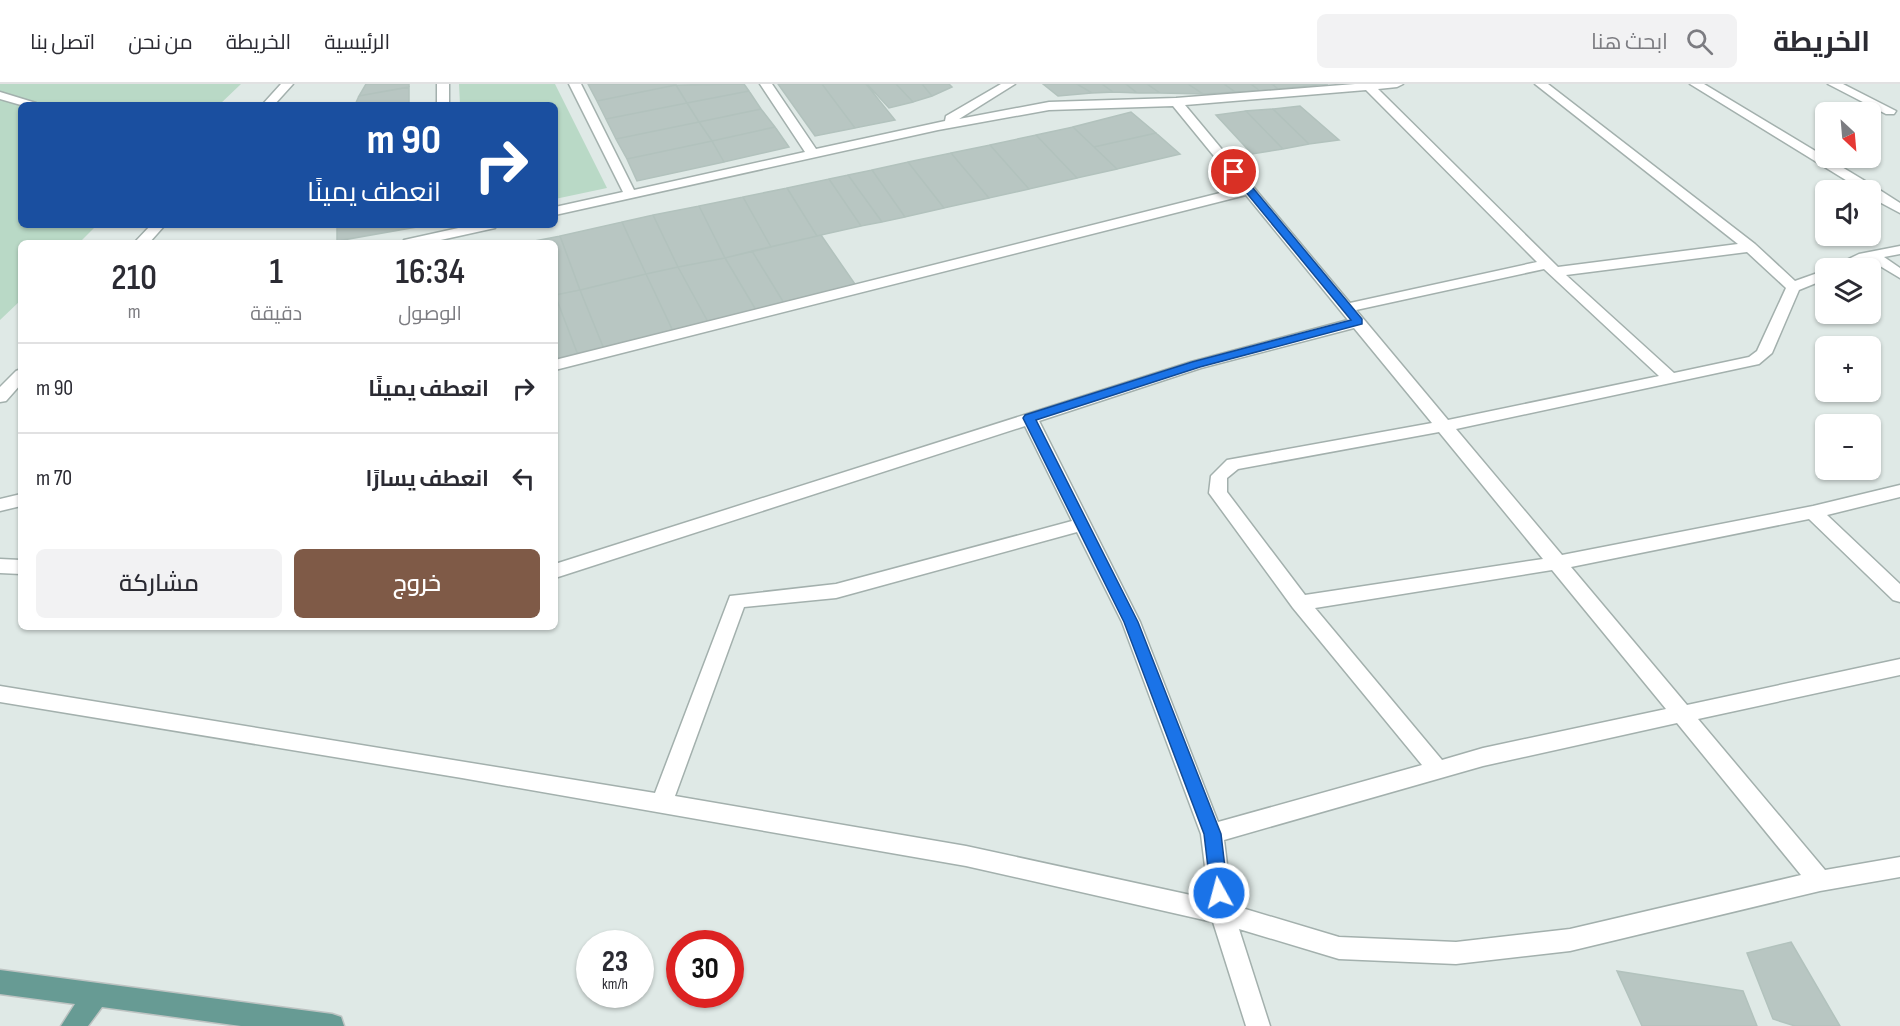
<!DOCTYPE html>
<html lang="ar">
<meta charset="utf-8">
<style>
body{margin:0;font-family:"Sofia Sans Condensed",Cairo,sans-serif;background:#f2f2f3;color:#2b2b33;direction:rtl;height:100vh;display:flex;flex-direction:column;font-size:22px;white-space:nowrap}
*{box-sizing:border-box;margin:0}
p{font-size:20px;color:#7c7c81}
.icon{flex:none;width:33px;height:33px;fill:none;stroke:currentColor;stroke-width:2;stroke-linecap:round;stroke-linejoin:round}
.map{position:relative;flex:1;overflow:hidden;direction:ltr}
.side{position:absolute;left:18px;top:156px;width:540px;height:390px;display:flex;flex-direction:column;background:#fff;border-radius:9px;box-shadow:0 2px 4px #0004;direction:rtl}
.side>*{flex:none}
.banner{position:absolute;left:18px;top:18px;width:540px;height:126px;border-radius:9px;box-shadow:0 2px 4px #0004;direction:rtl;background:#1a4fa0;color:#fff;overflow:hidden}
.needle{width:39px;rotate:154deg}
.fabs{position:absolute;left:1815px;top:18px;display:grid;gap:12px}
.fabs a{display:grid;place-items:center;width:66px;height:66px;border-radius:9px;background:#fff;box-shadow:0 2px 4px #0004;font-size:30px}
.speed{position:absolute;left:576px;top:846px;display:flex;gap:12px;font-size:30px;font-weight:700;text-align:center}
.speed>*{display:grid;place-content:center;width:78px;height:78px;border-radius:50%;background:#fff;box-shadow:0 2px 4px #0004;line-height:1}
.speed small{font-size:15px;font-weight:400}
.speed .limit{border:9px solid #d22;background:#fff;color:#111}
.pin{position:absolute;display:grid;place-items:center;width:51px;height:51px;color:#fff;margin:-26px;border:3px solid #fff;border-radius:50%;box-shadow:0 2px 6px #0007}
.me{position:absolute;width:66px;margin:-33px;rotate:353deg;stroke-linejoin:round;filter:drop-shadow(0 0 4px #0008)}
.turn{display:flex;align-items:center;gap:21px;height:126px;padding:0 18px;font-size:27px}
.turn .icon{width:78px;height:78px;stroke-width:2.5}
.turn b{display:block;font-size:42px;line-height:51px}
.eta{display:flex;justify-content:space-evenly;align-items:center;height:102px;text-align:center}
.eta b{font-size:36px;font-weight:600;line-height:42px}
.cta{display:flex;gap:12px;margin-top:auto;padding:12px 18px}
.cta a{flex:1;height:69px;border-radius:9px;background:#7f5a47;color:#fff;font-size:24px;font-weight:600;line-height:69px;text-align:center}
.cta a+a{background:#f2f2f3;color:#2b2b33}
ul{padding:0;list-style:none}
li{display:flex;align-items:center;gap:18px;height:90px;padding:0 18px;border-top:2px solid #e1e1e2}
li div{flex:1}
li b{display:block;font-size:22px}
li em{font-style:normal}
header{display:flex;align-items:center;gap:36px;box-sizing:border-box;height:84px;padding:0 30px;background:#fff;border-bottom:2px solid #e1e1e2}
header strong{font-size:28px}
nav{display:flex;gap:33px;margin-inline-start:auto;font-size:21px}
.search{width:420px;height:54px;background:#f2f2f3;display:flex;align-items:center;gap:15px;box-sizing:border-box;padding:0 21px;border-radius:9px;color:#7c7c81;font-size:22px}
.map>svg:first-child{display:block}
.green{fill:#b9d9c6}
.building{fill:#b8c6c2;stroke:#b2c2bd;stroke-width:1.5}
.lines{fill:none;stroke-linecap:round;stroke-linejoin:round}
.minor-casing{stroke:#a3b0ad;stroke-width:3}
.major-casing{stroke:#bdc3c2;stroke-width:3}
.minor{fill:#fff;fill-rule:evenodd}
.major{fill:#679b94;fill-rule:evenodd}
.route{fill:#1a73e8;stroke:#114b97;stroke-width:1.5}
</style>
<header>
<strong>الخريطة</strong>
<div class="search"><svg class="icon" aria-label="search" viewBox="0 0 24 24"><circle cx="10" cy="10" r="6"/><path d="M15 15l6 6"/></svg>ابحث هنا</div>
<nav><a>الرئيسية</a><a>الخريطة</a><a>من نحن</a><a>اتصل بنا</a></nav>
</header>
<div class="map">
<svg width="1900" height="942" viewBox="0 0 1900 942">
<rect width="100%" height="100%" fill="#dfe9e6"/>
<path class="green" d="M 0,0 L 241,0 L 219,21 L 21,21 L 21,141 L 97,141 L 79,159 L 21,159 L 21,216 L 0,236 Z
M 459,0 L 555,0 L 607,104 L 555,115 L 555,21 L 460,21 Z"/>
<path class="building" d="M 366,0 L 409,0 L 409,3 L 359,12 Z
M 588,0 L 676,0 L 676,1 L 597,17 Z
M 744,0 L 749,7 L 687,19 L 676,1 Z
M 778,0 L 822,0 L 855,44 L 815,52 Z
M 822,0 L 866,0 L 895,36 L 855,44 Z
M 867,0 L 896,0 L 913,18 L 889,24 Z
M 896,0 L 922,0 L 932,12 L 913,18 Z
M 922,0 L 949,0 L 952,3 L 932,12 Z
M 1043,0 L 1077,0 L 1092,9 L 1058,12 Z
M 1077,0 L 1102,0 L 1113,8 L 1092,9 Z
M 1102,0 L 1126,0 L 1137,9 L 1113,8 Z
M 1126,0 L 1147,0 L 1160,9 L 1137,9 Z
M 1147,0 L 1188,0 L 1203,10 L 1160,9 Z
M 1188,0 L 1224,0 L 1235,8 L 1203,10 Z
M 1224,0 L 1251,0 L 1260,7 L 1235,8 Z
M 1251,0 L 1272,0 L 1278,5 L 1260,7 Z
M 1272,0 L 1328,0 L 1278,5 Z
M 676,1 L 687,19 L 606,35 L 597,17 Z
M 409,3 L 409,19 L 355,21 L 359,12 Z
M 749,7 L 761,25 L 699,38 L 687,19 Z
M 687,19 L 699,38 L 616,55 L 606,35 Z
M 1300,22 L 1339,56 L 1309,60 L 1273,25 Z
M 761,25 L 775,43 L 712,57 L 699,38 Z
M 1273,25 L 1309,60 L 1283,65 L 1246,27 Z
M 1246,27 L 1283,65 L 1252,70 L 1216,31 Z
M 1131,28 L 1156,49 L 1094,63 L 1073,43 Z
M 699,38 L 712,57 L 627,75 L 616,55 Z
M 775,43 L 789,63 L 724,78 L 712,57 Z
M 1073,43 L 1094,63 L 1117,85 L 1077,94 L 1036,51 Z
M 1156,49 L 1180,70 L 1117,85 L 1094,63 Z
M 1036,51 L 1077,94 L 1029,105 L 990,61 Z
M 712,57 L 724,78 L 637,97 L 627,75 Z
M 990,61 L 1029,105 L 989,114 L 951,69 Z
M 951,69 L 989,114 L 944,124 L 908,78 Z
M 908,78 L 944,124 L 905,133 L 872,86 Z
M 872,86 L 905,133 L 882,138 L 848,91 Z
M 848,91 L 882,138 L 861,142 L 829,95 Z
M 829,95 L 861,142 L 817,152 L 787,104 Z
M 787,104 L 817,152 L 771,163 L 743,113 Z
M 743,113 L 771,163 L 725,174 L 699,122 Z
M 699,122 L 725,174 L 678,183 L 653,131 Z
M 653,131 L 678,183 L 646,190 L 622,138 Z
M 622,138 L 646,190 L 580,206 L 560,152 Z
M 337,141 L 422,141 L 422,142 L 337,157 Z
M 821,151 L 857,203 L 784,219 L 752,167 Z
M 560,152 L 580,206 L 555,211 L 555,159 L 524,159 Z
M 752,167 L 784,219 L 756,226 L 725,174 Z
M 725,174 L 756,226 L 708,238 L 678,183 Z
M 678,183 L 708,238 L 673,247 L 646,190 Z
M 646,190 L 673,247 L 604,265 L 580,206 Z
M 580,206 L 604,265 L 578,271 L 555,211 Z
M 555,211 L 578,271 L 555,277 Z
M 1791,858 L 1840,942 L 1795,942 L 1773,935 L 1747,869 Z
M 1617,887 L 1743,907 L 1757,942 L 1642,942 Z"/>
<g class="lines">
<g class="minor-casing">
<path id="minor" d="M 281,0 L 293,0 L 274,21 L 262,21 Z
M 437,0 L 449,0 L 449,21 L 437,21 Z
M 569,0 L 581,0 L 634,106 L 805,68 L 760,0 L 772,0 L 816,65 L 945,37 L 946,32 L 1001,0 L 1015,0 L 959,35 L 1049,18 L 1176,14 L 1355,0 L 1403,0 L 1397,3 L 1378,5 L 1558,183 L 1738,160 L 1535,0 L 1548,0 L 1755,160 L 1795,197 L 1826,186 L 1826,195 L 1799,206 L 1772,269 L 1759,280 L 1456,345 L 1562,471 L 1813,422 L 1900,401 L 1900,413 L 1827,431 L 1900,500 L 1900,518 L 1893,516 L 1809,435 L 1571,483 L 1687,621 L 1900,575 L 1900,591 L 1698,635 L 1825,786 L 1900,773 L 1900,793 L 1820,807 L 1570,867 L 1456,880 L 1339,875 L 1239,845 L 1270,942 L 1246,942 L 1213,838 L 966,782 L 462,694 L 0,618 L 0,602 L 655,709 L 730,512 L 836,500 L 1072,437 L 1025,342 L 555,494 L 555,480 L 1191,278 L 1348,236 L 1246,111 L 555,286 L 555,276 L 1240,104 L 1173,22 L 1049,26 L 938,46 L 555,131 L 555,123 L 623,108 ZM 1366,6 L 1537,178 L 1350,219 L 1185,21 ZM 1747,168 L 1786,204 L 1757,267 L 1749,273 L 1674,289 L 1566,191 ZM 1544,185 L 1659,292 L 1448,336 L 1356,226 ZM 1354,244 L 1432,339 L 1227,376 L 1211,392 L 1209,409 L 1293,524 L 1422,681 L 1218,738 L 1140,538 L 1039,337 L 1201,284 ZM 1439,348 L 1543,475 L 1305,511 L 1227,408 L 1227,394 L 1238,385 ZM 1077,448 L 1122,538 L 1201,750 L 1209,815 L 966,762 L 675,712 L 744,523 L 836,514 ZM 1552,486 L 1666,625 L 1483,664 L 1442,676 L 1315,524 ZM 1677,639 L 1801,791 L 1570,845 L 1456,858 L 1339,853 L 1232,821 L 1224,756 L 1483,682 Z
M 1690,0 L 1704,0 L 1875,103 L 1900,119 L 1900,129 L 1870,113 L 1870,106 L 1862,106 Z
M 1828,0 L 1843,0 L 1896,27 L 1894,30 L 1886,30 Z
M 0,8 L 36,19 L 38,21 L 21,21 L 0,15 Z
M 151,141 L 165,141 L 149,159 L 134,159 Z
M 472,141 L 497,141 L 495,144 L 427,159 L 402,159 L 404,156 Z
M 1900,162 L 1900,170 L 1884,173 L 1900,184 L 1900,194 L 1870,176 L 1848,184 L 1830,184 L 1859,170 Z
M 21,285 L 21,300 L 6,317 L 0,318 L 0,303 L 16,287 Z
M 21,410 L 21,422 L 0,427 L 0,415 Z
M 0,475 L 21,476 L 21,490 L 0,489 Z"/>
</g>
<g class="major-casing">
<path id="major" d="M 0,886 L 332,930 L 341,933 L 344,942 L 241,942 L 102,923 L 88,942 L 61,942 L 75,920 L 0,910 Z"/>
</g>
<use href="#minor" class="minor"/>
<use href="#major" class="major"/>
</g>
<path class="route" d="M 1231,86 L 1238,86 L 1362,235 L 1362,240 L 1200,283 L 1036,336 L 1138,538 L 1221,750 L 1228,809 L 1225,815 L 1219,817 L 1213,815 L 1211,809 L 1204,750 L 1124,538 L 1023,334 L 1025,331 L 1192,278 L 1351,236 L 1231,90 Z"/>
</svg>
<div class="fabs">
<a><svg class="needle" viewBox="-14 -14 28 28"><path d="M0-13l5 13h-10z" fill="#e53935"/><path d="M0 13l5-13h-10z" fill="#7c7c81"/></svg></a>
<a><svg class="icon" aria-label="sound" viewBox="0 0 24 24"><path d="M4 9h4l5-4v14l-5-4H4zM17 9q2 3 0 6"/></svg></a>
<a><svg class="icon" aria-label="layers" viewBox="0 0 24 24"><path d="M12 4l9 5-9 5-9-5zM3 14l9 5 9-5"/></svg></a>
<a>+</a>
<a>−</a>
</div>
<div class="speed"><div>23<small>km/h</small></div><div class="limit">30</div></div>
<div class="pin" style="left:1234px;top:88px;background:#d93025"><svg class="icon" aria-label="arrive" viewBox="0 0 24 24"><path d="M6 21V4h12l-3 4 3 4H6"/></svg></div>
<svg class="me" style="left:1219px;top:809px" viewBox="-20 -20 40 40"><circle r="17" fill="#1a73e8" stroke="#fff" stroke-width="3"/><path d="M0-11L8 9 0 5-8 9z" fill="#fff"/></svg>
<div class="banner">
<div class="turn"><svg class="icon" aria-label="right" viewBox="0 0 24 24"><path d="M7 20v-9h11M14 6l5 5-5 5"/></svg><div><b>90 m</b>انعطف يمينًا</div></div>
</div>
<section class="side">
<div class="eta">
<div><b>16:34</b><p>الوصول</p></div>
<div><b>1</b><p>دقيقة</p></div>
<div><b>210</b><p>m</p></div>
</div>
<ul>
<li><svg class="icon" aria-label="right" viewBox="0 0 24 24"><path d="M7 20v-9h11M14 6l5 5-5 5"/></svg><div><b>انعطف يمينًا</b></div><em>90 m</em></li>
<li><svg class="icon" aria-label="left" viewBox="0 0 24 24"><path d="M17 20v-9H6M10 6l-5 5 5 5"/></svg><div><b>انعطف يسارًا</b></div><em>70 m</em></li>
</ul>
<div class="cta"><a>خروج</a><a>مشاركة</a></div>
</section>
</div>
